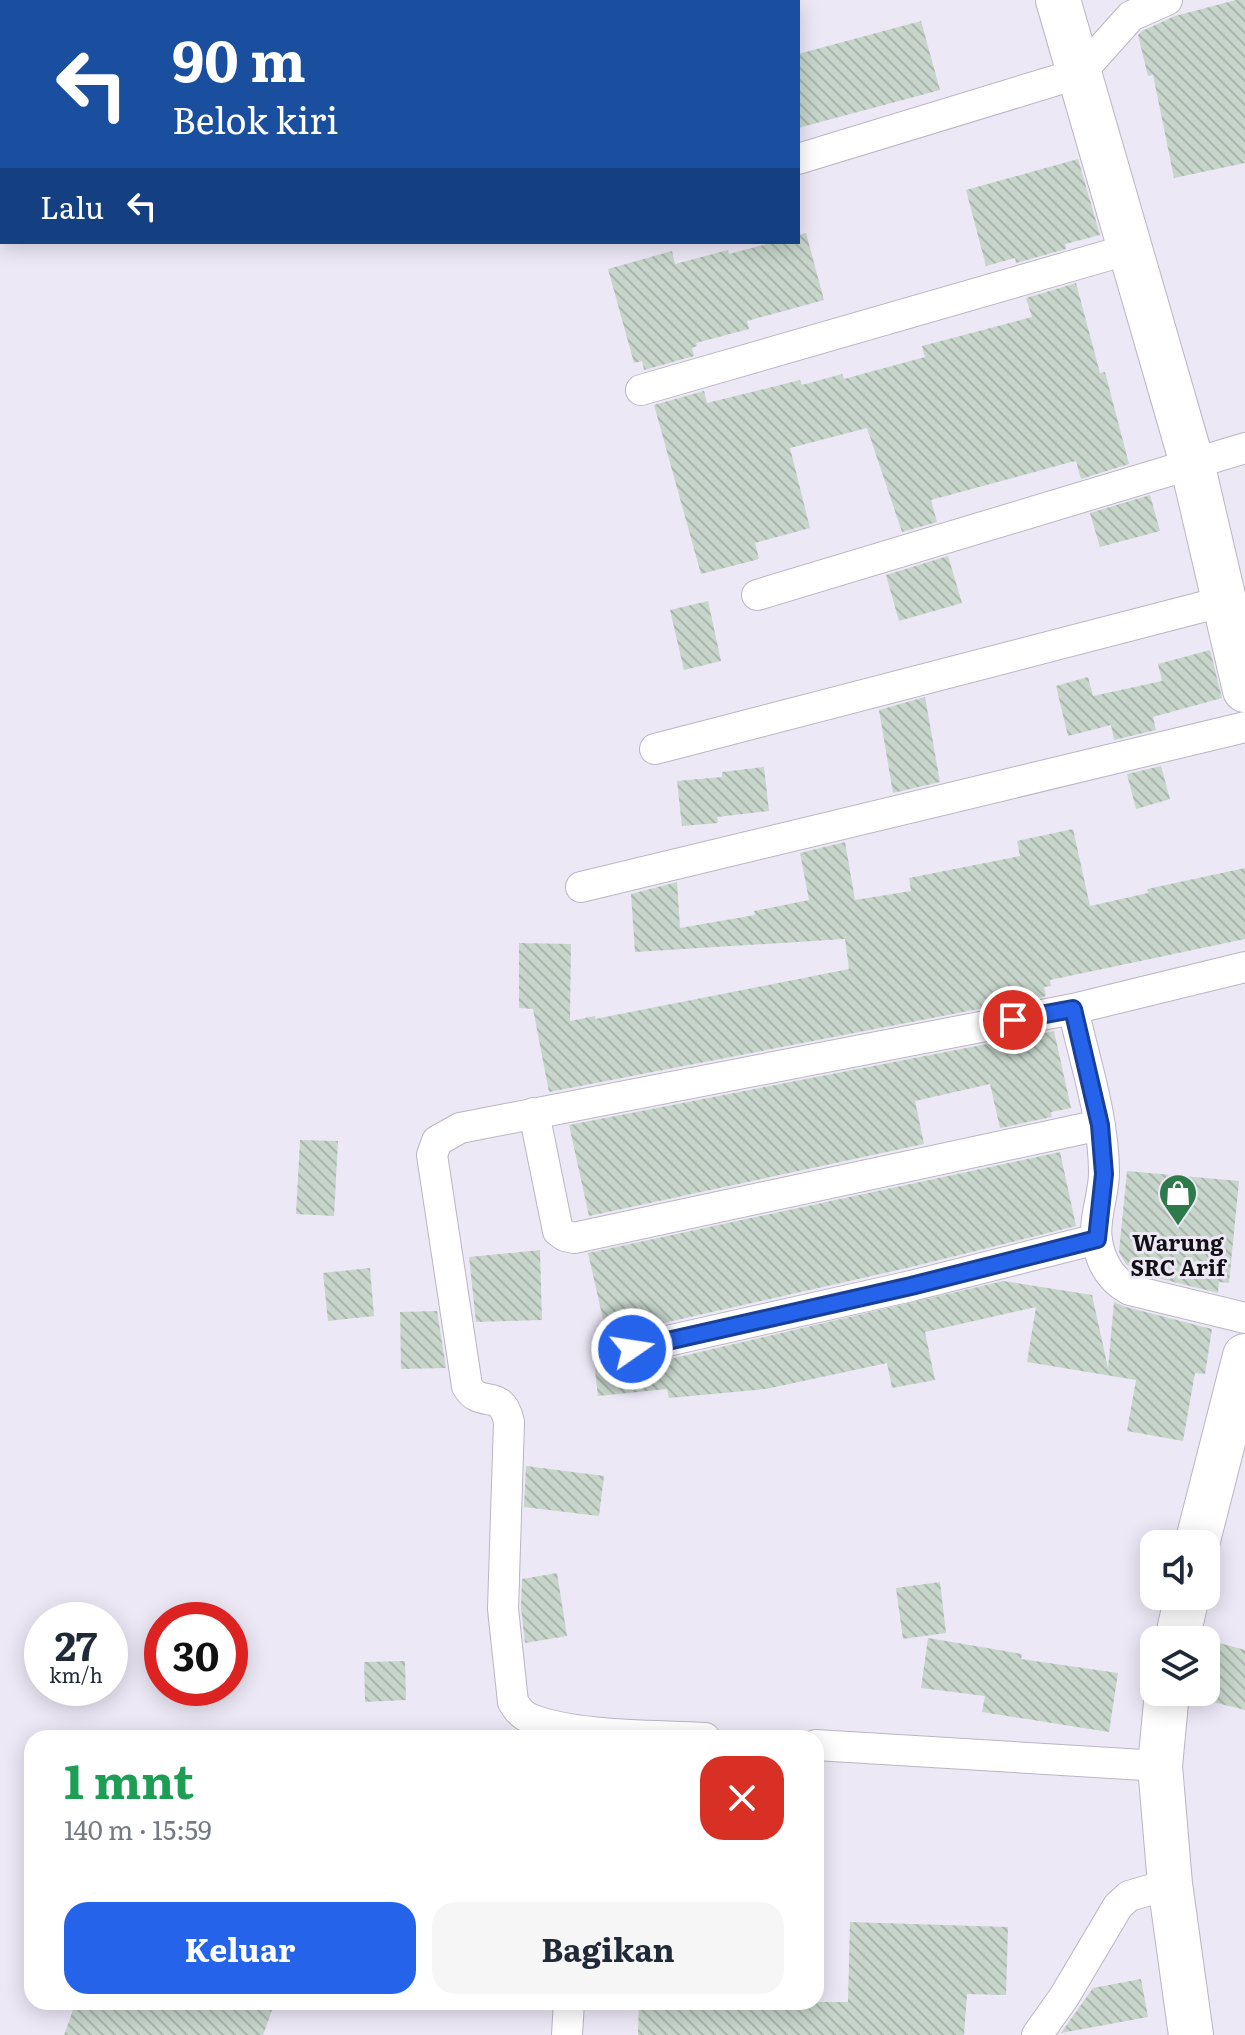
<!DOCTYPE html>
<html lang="id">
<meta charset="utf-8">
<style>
body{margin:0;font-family:Literata,serif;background:#f6f6f7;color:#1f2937;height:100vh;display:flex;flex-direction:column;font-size:30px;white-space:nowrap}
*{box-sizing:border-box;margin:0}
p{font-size:26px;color:#747a83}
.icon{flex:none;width:44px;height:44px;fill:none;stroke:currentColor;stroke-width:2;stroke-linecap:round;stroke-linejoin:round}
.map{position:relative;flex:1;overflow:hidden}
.drawer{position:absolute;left:24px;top:1730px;width:800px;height:280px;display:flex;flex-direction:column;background:#fff;border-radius:24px;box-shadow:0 4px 20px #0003}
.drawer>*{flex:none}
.guide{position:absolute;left:0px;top:0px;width:800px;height:244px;box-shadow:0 4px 20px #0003;background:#1a4fa0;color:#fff;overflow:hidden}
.tools{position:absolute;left:1140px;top:1530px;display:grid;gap:16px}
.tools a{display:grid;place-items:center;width:80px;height:80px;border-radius:16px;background:#fff;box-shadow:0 4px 20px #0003;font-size:40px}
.speed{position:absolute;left:24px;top:1602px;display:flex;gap:16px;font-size:40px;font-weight:700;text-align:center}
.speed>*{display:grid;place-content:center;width:104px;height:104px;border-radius:50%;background:#fff;box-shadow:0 4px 20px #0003;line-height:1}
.speed small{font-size:20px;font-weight:400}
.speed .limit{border:12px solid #d22;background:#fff;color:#111}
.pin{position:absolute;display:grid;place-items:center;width:68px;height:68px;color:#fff;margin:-34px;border:4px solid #fff;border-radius:50%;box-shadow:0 2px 8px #0007}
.me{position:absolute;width:88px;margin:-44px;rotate:77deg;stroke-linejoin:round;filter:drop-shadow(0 0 6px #0008)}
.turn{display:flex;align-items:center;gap:28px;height:168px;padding:0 40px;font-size:36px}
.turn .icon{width:104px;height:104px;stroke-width:2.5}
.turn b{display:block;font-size:56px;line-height:68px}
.then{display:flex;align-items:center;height:76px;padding:0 40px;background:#0003;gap:16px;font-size:30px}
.round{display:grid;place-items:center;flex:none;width:84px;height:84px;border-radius:24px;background:#f6f6f7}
.head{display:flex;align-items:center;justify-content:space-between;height:136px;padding:0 40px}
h1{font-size:48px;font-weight:700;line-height:60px;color:#1e9e55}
.primary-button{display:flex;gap:16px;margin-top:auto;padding:16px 40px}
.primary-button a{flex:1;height:92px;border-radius:24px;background:#2563eb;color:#fff;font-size:32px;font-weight:700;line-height:92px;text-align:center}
.primary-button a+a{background:#f6f6f7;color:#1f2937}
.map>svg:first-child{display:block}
.building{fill:url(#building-back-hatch)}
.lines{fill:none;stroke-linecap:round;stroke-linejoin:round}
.street-casing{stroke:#bbb5c3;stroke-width:32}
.secondary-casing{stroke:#bbb5c3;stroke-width:46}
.street{stroke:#fff;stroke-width:30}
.secondary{stroke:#fff;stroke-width:44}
.route-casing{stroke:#184099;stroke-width:20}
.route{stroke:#2563eb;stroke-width:14}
.labels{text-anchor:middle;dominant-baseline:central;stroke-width:6;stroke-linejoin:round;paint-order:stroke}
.poi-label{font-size:22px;font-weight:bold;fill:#121015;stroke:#ede8f6}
</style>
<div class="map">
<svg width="1245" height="2035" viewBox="0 0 1245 2035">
<defs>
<pattern id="building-back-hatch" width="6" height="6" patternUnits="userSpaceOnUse" patternTransform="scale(2)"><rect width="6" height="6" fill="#c7d5cb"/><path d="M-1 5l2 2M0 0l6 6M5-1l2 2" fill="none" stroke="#aab6ad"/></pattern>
</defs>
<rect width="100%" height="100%" fill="#ede8f6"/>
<path class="building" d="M 1236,0 L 1245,0 L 1245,163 L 1174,178 L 1153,75 L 1148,76 L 1138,35 L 1142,31 L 1175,16 Z
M 921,21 L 940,90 L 798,128 L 798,54 Z
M 1078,159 L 1100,235 L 1065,244 L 1066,249 L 1016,263 L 1015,258 L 986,266 L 966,190 Z
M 806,233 L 824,300 L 747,321 L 749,329 L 696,343 L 697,346 L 692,348 L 694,356 L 644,370 L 642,361 L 634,363 L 608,269 L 672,251 L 675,264 L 728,250 L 729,254 L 774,242 L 798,242 L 798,235 Z
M 1076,283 L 1100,373 L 1105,372 L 1129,464 L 1081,479 L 1076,461 L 1071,462 L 931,500 L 937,522 L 902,532 L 867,428 L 790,448 L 810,528 L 755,543 L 759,559 L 701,574 L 654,405 L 704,391 L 707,403 L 800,380 L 802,385 L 842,374 L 844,379 L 925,357 L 922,346 L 1032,317 L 1026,298 Z
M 1150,495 L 1160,531 L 1100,547 L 1090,513 Z
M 948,556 L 962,603 L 899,621 L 886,575 Z
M 708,601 L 721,661 L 684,670 L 670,610 Z
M 1210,650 L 1222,698 L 1153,717 L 1156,730 L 1114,740 L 1111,725 L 1068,736 L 1056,686 L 1088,677 L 1093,696 L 1162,681 L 1158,664 Z
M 925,697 L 940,782 L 893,793 L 879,710 Z
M 1161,766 L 1170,799 L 1136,809 L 1127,774 Z
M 764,767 L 769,811 L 717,817 L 718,823 L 682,826 L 677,781 L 722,777 L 722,772 Z
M 1073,829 L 1090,906 L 1148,893 L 1147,889 L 1245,868 L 1245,939 L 1050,980 L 1051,986 L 1044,987 L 1046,996 L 549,1092 L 533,1009 L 519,1008 L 519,943 L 571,944 L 570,1021 L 595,1016 L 595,1019 L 849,969 L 845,939 L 635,952 L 631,894 L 677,882 L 680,928 L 755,915 L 754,911 L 809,900 L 800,853 L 845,842 L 855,900 L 911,891 L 909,878 L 1020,856 L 1017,841 Z
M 1054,1031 L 1071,1108 L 1051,1112 L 1052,1117 L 1000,1128 L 990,1084 L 915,1101 L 924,1144 L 589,1216 L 569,1125 Z
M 300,1140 L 338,1141 L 334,1216 L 296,1214 Z
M 1060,1152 L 1076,1226 L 907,1268 L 628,1331 L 620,1335 L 615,1343 L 615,1354 L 618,1361 L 626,1366 L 636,1367 L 1003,1281 L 1092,1295 L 1108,1368 L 1114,1302 L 1126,1307 L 1212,1329 L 1205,1374 L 1195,1373 L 1183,1441 L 1127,1431 L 1136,1380 L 1027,1362 L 1036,1307 L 925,1332 L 935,1380 L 892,1388 L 887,1363 L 766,1389 L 669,1398 L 667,1389 L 598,1396 L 594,1361 L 612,1359 L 588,1253 Z
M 1127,1171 L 1239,1181 L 1229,1283 L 1219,1282 L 1218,1293 L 1137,1273 L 1126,1264 L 1119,1252 Z
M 540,1250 L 542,1320 L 476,1322 L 469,1257 Z
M 370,1268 L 374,1316 L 328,1321 L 323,1273 Z
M 437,1311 L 446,1368 L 401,1369 L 400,1312 Z
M 526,1466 L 604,1476 L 599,1516 L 524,1507 Z
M 557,1573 L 567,1636 L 525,1643 L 521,1608 L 522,1579 Z
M 940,1582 L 946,1633 L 903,1639 L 896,1588 Z
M 928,1638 L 1022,1654 L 1021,1659 L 1118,1673 L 1109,1732 L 982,1712 L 985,1696 L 921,1688 Z
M 1219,1643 L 1245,1650 L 1245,1710 L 1205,1700 Z
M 405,1661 L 406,1700 L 365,1702 L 364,1662 Z
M 850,1922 L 1008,1927 L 1006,1995 L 967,1994 L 964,2035 L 638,2035 L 639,2002 L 848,2002 Z
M 1141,1979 L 1148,2017 L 1061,2033 L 1093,1988 Z
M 76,2002 L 275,2002 L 263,2035 L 64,2035 Z"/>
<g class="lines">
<g class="street-casing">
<path id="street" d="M 636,2 L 643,0
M 798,159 L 1080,73 L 1131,16 L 1167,0
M 641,390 L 1130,249
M 757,595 L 1245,448
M 655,749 L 1225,601
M 581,887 L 1245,727
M 1073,1009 C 1085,1062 1104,1118 1104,1173 C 1104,1195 1093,1220 1097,1241 C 1101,1263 1111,1280 1130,1290 L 1245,1318
M 534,1113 L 558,1231 L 565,1236 L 574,1238 L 1100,1125
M 632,1349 L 911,1286 L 1097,1239
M 705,1738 C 655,1735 576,1737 531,1719 C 522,1715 518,1710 513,1702 L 503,1609 L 509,1422 C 501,1386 480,1410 467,1386 L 432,1155 L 437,1141 L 460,1128 L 1073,1009 L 1245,967
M 816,1745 L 1160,1766
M 567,2035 L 569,2002
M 1037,2035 L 1064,1997 L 1118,1906 L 1129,1896 L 1170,1884"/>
</g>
<g class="secondary-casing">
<path id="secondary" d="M 1058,0 L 1192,463 L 1245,690
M 1197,1544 L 1245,1356
M 1177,1640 L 1187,1596
M 1167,1692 L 1160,1766 L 1170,1884 L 1191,2035"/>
</g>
<use href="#street" class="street"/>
<use href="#secondary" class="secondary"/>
</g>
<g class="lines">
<g class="route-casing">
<path id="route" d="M 632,1349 L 911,1286 L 1097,1239 L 1104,1174 L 1100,1125 L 1073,1009 L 1013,1020"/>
</g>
<use href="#route" class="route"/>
</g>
<defs>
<g id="shop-pin" transform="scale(2)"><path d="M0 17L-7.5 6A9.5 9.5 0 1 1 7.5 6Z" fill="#2d7b4a" stroke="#ede8f6"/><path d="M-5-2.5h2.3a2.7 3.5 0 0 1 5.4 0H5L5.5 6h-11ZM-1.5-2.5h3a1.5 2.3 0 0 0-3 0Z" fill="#fff"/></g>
</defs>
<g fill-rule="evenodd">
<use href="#shop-pin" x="1178" y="1193"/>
</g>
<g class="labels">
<g class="poi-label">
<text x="1178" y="1241">Warung<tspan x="1178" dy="25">SRC Arif</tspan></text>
</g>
</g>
</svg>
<div class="tools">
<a><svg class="icon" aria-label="sound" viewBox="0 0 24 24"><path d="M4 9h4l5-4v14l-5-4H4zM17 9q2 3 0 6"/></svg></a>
<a><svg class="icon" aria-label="layers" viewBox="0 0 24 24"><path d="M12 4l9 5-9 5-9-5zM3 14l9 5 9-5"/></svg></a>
</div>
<div class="speed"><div>27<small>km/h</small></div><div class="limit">30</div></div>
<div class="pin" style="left:1013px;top:1020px;background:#d93025"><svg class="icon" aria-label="arrive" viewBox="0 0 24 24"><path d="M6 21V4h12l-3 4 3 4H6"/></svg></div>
<svg class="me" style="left:632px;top:1349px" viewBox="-20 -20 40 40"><circle r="17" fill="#2563eb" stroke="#fff" stroke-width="3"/><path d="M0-11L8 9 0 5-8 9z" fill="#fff"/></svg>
<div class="guide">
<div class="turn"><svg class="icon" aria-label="left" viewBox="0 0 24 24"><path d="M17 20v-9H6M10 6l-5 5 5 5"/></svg><div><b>90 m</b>Belok kiri</div></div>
<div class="then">Lalu<svg class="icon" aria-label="left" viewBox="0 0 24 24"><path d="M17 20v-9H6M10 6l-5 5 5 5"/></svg></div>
</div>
<section class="drawer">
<div class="head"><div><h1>1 mnt</h1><p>140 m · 15:59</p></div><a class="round" style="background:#d93025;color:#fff"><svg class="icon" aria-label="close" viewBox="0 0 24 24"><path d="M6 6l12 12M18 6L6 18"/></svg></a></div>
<div class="primary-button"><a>Keluar</a><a>Bagikan</a></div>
</section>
</div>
